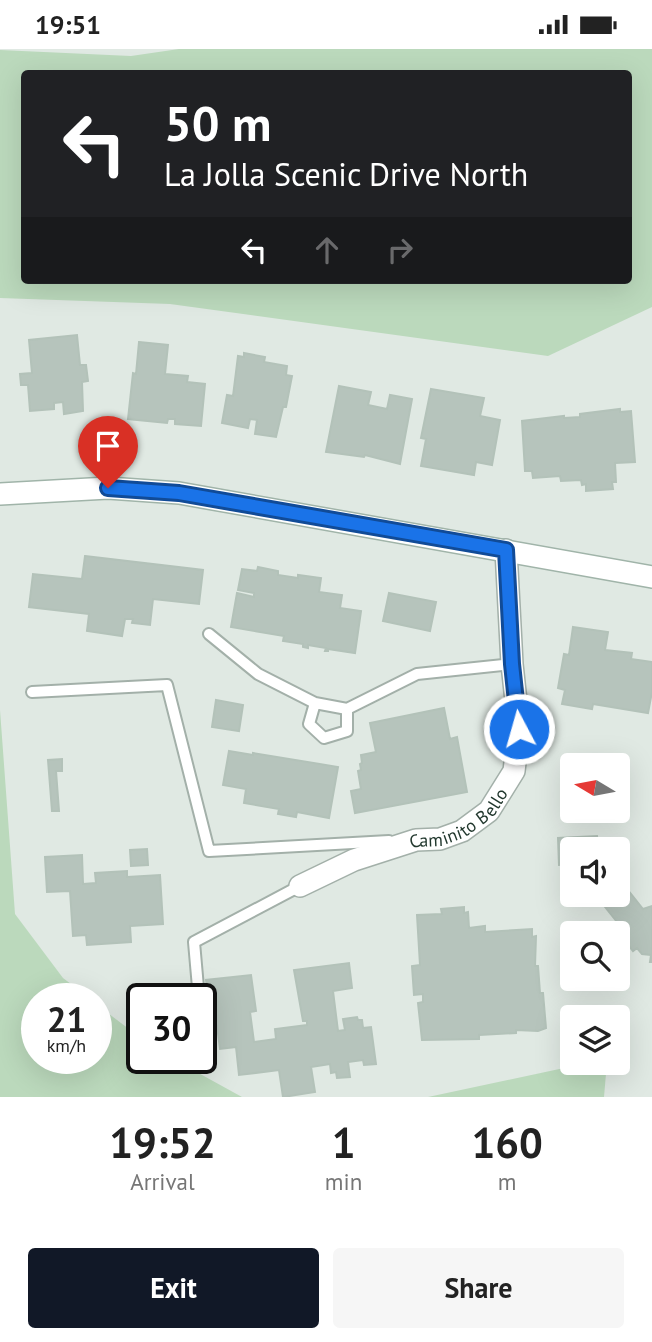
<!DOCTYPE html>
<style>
body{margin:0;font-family:"PT Sans",sans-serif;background:#f6f6f6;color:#222;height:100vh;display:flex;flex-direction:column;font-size:26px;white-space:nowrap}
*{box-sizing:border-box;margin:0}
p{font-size:23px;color:#767676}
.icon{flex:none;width:38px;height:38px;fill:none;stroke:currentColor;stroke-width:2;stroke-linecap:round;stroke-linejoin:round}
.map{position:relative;height:1048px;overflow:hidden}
.details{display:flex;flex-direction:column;background:#fff;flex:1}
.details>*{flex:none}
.top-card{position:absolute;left:21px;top:21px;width:611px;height:214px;border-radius:7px;box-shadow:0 7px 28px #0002;background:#202124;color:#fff;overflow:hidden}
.needle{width:46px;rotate:280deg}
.buttons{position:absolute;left:560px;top:704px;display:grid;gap:14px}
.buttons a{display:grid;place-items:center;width:70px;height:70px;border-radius:7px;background:#fff;box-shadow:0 7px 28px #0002;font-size:35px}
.speed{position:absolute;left:21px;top:934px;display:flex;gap:14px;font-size:35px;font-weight:700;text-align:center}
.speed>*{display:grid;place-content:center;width:91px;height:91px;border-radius:50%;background:#fff;box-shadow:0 7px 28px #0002;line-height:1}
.speed small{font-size:18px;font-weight:400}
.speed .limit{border:4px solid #111;border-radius:10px;background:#fff;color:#111}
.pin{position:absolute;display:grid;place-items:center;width:60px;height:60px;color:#fff;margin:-72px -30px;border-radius:50% 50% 50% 0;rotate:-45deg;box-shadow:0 0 7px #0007}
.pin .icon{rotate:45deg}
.me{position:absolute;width:77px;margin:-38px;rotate:354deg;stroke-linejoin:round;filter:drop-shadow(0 0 5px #0008)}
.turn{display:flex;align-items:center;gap:24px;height:147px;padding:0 28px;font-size:32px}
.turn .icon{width:91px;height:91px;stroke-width:2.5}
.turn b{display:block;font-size:49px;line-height:60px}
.lanes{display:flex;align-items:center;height:66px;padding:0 28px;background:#0003;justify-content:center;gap:35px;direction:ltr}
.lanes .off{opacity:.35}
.eta{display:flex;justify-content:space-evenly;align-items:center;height:119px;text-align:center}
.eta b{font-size:42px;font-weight:700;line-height:49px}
.button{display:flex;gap:14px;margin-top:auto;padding:14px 28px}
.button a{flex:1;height:80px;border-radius:7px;background:#111827;color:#fff;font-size:28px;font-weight:700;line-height:80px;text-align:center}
.button a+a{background:#f6f6f6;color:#222}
.status{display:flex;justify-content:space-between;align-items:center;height:49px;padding:0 35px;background:#fff;direction:ltr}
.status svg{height:19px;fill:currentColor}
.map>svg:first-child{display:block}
.green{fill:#bbd9bc;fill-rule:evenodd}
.building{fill:#b6c4bc;stroke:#b3c2b9;stroke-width:2}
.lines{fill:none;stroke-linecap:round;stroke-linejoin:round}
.service-casing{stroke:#a3b0a9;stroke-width:14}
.minor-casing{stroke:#a3b0a9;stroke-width:24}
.secondary-casing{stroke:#a0b4a9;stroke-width:24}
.service{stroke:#fff;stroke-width:10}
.minor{stroke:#fff;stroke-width:21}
.secondary{stroke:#fff;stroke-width:21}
.route-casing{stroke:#114b97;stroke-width:18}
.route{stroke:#1a73e8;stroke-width:12}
.labels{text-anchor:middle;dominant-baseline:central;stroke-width:6;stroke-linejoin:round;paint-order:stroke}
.street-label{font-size:18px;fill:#22382e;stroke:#f0f6f2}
</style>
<div class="status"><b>19:51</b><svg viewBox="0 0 49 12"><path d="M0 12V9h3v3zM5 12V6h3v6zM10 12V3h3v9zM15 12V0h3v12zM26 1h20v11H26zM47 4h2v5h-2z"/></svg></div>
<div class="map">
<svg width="652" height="1048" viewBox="0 0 652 1048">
<rect width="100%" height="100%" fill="#e0e9e3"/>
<path class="green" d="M 179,0 L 652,0 L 652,258 L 548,307 L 170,255 L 0,249 L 0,1 L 131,7 ZM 24,24 L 628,24 L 628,231 L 24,231 Z
M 0,661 L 15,865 L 63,929 L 91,950 L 37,950 L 37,1010 L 96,1010 L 96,955 L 142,990 L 142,1010 L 173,1010 L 242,1048 L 0,1048 Z
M 592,1013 L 607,1013 L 604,1048 L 428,1048 Z"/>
<path class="building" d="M 77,286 L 80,316 L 86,316 L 88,332 L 82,333 L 83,362 L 64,365 L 63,353 L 54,354 L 54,360 L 30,362 L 28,336 L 21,336 L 20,325 L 32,324 L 29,291 Z
M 139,293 L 168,296 L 165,325 L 188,327 L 187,333 L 205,335 L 201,377 L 175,375 L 175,370 L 168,370 L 167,374 L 128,370 L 133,324 L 136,325 Z
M 244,304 L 265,308 L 264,313 L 287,317 L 286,326 L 292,327 L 286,358 L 283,358 L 276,388 L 255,385 L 257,371 L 250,370 L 248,379 L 222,374 L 227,346 L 233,347 L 238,307 L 244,308 Z
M 339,337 L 371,343 L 368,356 L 387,360 L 390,346 L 412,350 L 400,415 L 365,406 L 364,408 L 326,403 Z
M 431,340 L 484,349 L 480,367 L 500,371 L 492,416 L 476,413 L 474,426 L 421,417 L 426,390 L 421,389 Z
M 620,360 L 620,363 L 631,362 L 635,413 L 615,414 L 616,433 L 612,433 L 613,440 L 586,442 L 586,435 L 582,436 L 581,431 L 561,432 L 560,427 L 533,429 L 532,422 L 525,422 L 522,372 L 564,367 L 564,369 L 580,368 L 580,365 Z
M 85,507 L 203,521 L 199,555 L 153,550 L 150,576 L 132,574 L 133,570 L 125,570 L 122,587 L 87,582 L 89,565 L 29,558 L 33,525 L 82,530 Z
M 258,518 L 278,522 L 278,526 L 298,529 L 298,526 L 321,529 L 319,543 L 342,546 L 340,559 L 361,562 L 355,604 L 328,600 L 328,602 L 325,602 L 326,599 L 308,596 L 308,599 L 303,598 L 303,595 L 283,592 L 284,587 L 231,578 L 237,544 L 254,548 L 254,544 L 238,541 L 242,520 L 257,522 Z
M 389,544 L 436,553 L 430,582 L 383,572 Z
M 573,578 L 608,583 L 605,601 L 632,604 L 631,610 L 652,613 L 652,643 L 648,664 L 593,655 L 592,660 L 562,655 L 565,641 L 558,639 L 564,605 L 569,606 Z
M 216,651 L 243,656 L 239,682 L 212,678 Z
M 444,659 L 450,690 L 457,688 L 467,743 L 355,764 L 351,742 L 361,740 L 358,722 L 361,721 L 360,715 L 362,714 L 361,706 L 376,703 L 370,674 Z
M 229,702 L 253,706 L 253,704 L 338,718 L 329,769 L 297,763 L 296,768 L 278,765 L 279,760 L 244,754 L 246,740 L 223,736 Z
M 62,710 L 62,722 L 56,722 L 59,762 L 52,762 L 48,711 Z
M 597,787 L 598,800 L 572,800 L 572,815 L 559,816 L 558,789 Z
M 147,800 L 148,816 L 131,817 L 130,801 Z
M 82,806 L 83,835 L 96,834 L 95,824 L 127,822 L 127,828 L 160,826 L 163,875 L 130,877 L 131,893 L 87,896 L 86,886 L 73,887 L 70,842 L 47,843 L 45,808 Z
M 624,836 L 643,860 L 652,857 L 652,913 L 650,913 L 651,906 L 642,905 L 637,899 L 633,902 L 625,892 L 629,888 L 602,854 L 612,845 L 618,845 L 618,841 Z
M 464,858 L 464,864 L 468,863 L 469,879 L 485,877 L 485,883 L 532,880 L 532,888 L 536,887 L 535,917 L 538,917 L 540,944 L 543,944 L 546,979 L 538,982 L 516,981 L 516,984 L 479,986 L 479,990 L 422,991 L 418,954 L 423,953 L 423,945 L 414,946 L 412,917 L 420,916 L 417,866 L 442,865 L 441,860 Z
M 349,914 L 352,939 L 333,942 L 338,982 L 345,981 L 343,970 L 357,968 L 358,971 L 362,971 L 363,979 L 371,978 L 376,1015 L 364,1016 L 363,1011 L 348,1013 L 350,1028 L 337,1029 L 336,1023 L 331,1024 L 330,1015 L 311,1018 L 315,1043 L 283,1048 L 279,1021 L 239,1026 L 236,998 L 220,1000 L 217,977 L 212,978 L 206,931 L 251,926 L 256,962 L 250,963 L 254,993 L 276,990 L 275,980 L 307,976 L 307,972 L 303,972 L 294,921 Z"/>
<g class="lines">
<g class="service-casing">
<path id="service" d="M 209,585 L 258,625 L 315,654 L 347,660
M 32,643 L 167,636 L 209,802 L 389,792
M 315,654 L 309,675 L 324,689 L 347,682 L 347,660 L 417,625 L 512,615
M 199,950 L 194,893 L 300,837"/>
</g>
<g class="minor-casing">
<g id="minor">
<path id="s1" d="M 300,837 L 354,811 L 416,791 L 440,790 L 462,782 L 489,762 L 514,722 L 519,680 L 512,615 L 506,501"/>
</g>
</g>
<g class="secondary-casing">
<path id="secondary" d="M 0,445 L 108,439 L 179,444 L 652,528"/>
</g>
<use href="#service" class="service"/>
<use href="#minor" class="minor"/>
<use href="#secondary" class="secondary"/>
</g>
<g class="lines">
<g class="route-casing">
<path id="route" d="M 108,439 L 179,444 L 506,501 L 512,615 L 519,680"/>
</g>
<use href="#route" class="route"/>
</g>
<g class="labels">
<g class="street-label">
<text stroke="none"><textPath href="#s1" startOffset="175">Caminito Bello</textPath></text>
</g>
</g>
</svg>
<div class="buttons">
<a><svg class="needle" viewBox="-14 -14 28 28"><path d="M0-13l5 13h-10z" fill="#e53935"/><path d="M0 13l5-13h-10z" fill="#767676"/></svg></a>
<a><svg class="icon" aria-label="sound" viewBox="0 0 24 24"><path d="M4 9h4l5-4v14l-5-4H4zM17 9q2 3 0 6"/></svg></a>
<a><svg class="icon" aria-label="search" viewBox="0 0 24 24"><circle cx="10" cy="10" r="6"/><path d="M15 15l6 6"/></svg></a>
<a><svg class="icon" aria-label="layers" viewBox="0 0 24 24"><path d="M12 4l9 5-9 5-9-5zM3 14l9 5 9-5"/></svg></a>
</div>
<div class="speed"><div>21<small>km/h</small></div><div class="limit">30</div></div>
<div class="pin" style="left:108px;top:439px;background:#d93025"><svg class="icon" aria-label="arrive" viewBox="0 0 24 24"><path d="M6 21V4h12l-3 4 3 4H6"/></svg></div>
<svg class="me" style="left:519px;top:680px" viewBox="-20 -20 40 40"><circle r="17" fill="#1a73e8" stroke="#fff" stroke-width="3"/><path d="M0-11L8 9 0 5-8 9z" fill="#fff"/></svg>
<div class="top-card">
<div class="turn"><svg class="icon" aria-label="left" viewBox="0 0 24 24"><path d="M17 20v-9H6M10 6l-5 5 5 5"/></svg><div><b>50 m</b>La Jolla Scenic Drive North</div></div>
<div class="lanes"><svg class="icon" aria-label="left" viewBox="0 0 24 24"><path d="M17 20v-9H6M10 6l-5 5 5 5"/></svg><svg class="icon off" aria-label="ahead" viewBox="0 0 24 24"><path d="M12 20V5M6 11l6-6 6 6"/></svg><svg class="icon off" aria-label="right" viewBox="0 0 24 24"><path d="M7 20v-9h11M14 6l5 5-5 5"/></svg></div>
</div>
</div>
<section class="details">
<div class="eta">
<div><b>19:52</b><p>Arrival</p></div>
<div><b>1</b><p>min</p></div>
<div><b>160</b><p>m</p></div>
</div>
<div class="button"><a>Exit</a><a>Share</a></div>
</section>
